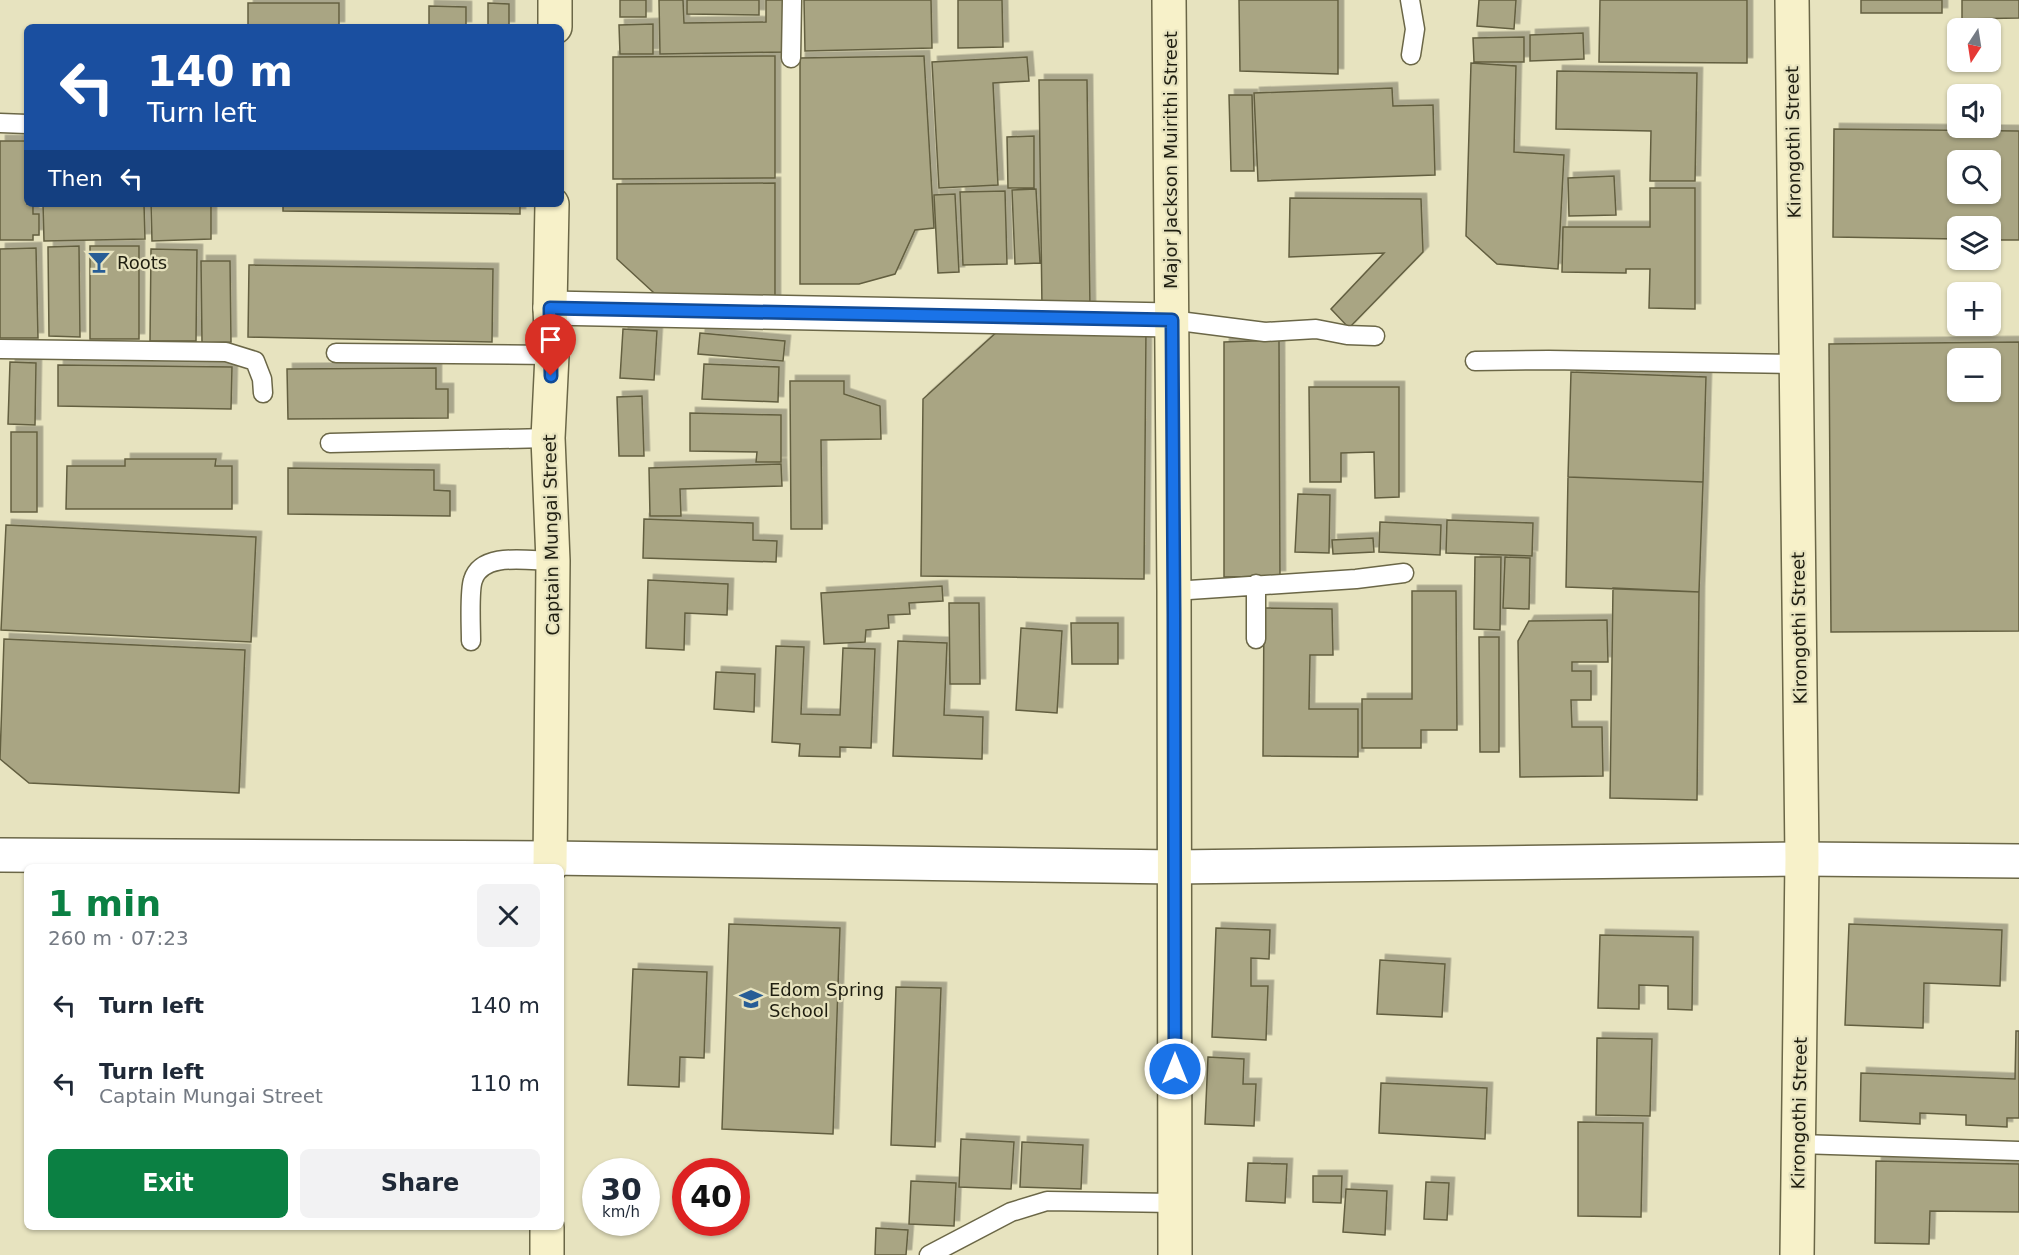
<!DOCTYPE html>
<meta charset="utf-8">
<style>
body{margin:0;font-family:"DejaVu Sans",sans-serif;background:#f2f2f3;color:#1f2937;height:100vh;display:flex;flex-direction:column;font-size:22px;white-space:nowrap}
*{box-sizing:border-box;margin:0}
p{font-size:20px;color:#747a83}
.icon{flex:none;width:33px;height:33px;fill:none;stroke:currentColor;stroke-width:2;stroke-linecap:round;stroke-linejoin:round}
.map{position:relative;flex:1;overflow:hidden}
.panel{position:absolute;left:24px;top:864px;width:540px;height:366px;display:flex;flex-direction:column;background:#fff;border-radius:9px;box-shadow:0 2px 4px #0004}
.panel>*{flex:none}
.banner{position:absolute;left:24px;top:24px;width:540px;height:183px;border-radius:9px;box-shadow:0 2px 4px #0004;background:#1a4fa0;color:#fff;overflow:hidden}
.needle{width:39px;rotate:192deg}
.buttons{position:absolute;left:1947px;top:18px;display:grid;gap:12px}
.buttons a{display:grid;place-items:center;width:54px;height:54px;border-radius:9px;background:#fff;box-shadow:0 2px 4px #0004;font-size:30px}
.speed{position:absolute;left:582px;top:1158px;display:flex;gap:12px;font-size:30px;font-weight:700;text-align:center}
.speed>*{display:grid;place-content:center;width:78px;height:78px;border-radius:50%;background:#fff;box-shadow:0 2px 4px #0004;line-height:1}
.speed small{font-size:15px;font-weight:400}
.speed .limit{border:9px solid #d22;background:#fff;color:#111}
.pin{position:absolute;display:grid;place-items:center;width:51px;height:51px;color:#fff;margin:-62px -26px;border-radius:50% 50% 50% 0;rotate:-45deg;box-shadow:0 0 6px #0007}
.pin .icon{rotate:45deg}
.me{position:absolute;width:66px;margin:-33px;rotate:0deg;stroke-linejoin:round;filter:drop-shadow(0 0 4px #0008)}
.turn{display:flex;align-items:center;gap:21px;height:126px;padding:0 24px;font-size:27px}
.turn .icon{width:78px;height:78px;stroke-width:2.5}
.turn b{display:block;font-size:42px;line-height:51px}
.then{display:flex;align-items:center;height:57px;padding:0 24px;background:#0003;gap:12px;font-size:22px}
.round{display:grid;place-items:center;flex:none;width:63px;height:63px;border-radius:9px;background:#f2f2f3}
.head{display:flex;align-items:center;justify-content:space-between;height:102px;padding:0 24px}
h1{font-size:36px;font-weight:600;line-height:45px;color:#0b8043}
.button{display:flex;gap:12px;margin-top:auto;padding:12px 24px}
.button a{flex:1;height:69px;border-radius:9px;background:#0b8043;color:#fff;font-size:24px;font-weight:600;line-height:69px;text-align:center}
.button a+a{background:#f2f2f3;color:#1f2937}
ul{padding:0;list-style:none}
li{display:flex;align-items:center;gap:18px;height:78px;padding:0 24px}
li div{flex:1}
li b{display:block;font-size:22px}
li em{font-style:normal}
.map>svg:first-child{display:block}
.building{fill:#a9a583;stroke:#635f40;stroke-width:1.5;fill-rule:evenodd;filter:url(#shadow)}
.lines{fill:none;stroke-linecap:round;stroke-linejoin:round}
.lane-casing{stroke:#6b6747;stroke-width:21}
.street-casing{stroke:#6b6747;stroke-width:36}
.secondary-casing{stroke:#6b6747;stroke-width:36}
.lane{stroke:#fff;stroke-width:18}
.street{stroke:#fff;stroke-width:33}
.secondary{stroke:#f7f1c9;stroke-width:33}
.route-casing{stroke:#114b97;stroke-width:15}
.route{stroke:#1a73e8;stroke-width:10}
.labels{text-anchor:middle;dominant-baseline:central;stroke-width:4.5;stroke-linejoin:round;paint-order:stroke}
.street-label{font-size:18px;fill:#1f1e10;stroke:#e7e3bf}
.poi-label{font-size:18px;fill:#1f1e10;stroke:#e7e3bf;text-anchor:start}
</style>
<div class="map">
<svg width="2019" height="1255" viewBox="0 0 2019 1255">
<defs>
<filter id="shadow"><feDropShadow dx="5.5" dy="-5.5" stdDeviation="0" flood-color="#0004"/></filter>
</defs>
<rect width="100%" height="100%" fill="#e7e3bf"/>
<path class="building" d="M 620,0 L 646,0 L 646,17 L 620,17 Z
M 659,0 L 683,0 L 684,23 L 766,22 L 766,0 L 784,0 L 785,52 L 660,54 Z
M 687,0 L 759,0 L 759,15 L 687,14 Z
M 804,0 L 931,0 L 932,48 L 805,51 Z
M 958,0 L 1002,0 L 1003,47 L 958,48 Z
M 1239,0 L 1338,0 L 1338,74 L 1240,71 Z
M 1479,0 L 1516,0 L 1514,29 L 1477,26 Z
M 1600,0 L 1747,0 L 1747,63 L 1599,62 Z
M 1861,0 L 1942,0 L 1942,13 L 1861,13 Z
M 1962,0 L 2019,0 L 2019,18 L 1962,19 Z
M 248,3 L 339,3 L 339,27 L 248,27 Z
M 488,3 L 509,4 L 509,27 L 488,27 Z
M 429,6 L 466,7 L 466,27 L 429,27 Z
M 653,24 L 653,54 L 620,54 L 619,25 Z
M 1583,33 L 1584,59 L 1530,61 L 1530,35 Z
M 1524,37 L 1524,62 L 1474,62 L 1473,38 Z
M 775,56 L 775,178 L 613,179 L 613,57 Z
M 924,56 L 934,228 L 915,230 L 895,274 L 859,284 L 800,284 L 800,58 Z
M 1027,57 L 1029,81 L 993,83 L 998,185 L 939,188 L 932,62 Z
M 1471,63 L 1516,66 L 1514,152 L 1564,155 L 1558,269 L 1497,264 L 1466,236 Z
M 1557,71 L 1697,73 L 1695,181 L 1650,181 L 1651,131 L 1556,129 Z
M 1039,80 L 1087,80 L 1090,307 L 1042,308 Z
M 1392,88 L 1393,106 L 1433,105 L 1435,175 L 1258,181 L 1254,93 Z
M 1229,95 L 1252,95 L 1254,171 L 1231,171 Z
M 1834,129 L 2019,131 L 2019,240 L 1990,240 L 1990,226 L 1958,226 L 1958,239 L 1833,237 ZM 1958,160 L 1990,160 L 1990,194 L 1958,194 Z
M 1034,136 L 1034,188 L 1008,188 L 1007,137 Z
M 0,141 L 27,141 L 27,204 L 33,204 L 33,214 L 39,214 L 39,235 L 33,235 L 33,240 L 0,240 Z
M 1614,176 L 1616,215 L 1569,216 L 1568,178 Z
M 775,183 L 775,303 L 665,303 L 617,259 L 617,184 Z
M 1650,188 L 1695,188 L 1695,309 L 1649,308 L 1650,269 L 1626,269 L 1626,273 L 1562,272 L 1563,227 L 1650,227 Z
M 1036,189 L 1040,263 L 1015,264 L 1012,190 Z
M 1005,191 L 1007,264 L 963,265 L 960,192 Z
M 955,194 L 959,272 L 938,273 L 934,195 Z
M 1290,198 L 1421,199 L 1423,252 L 1349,328 L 1331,309 L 1384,253 L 1289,257 Z
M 43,204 L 144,204 L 145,239 L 44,241 Z
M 151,204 L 211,204 L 211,239 L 152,241 Z
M 283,204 L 520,204 L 520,214 L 283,211 Z
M 79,246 L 80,337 L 49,336 L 48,247 Z
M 90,246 L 139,246 L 139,339 L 90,339 Z
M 36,248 L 38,338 L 0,338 L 0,249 Z
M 151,249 L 197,250 L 196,341 L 150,341 Z
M 201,261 L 230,261 L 231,342 L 202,343 Z
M 249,265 L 493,269 L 492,342 L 248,337 Z
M 623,329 L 657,331 L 654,380 L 620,378 Z
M 999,330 L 1146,331 L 1144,579 L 921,576 L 923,399 Z
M 700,333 L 785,341 L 783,361 L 698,354 Z
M 1279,340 L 1280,576 L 1224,577 L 1224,342 Z
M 2019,342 L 2019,631 L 1831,632 L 1829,344 ZM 1958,358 L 1990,358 L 1990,392 L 1958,392 Z
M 10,362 L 36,363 L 35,425 L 8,424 Z
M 704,364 L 779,367 L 778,402 L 702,399 Z
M 58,365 L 232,367 L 231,409 L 58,406 Z
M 436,368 L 436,389 L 448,389 L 448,418 L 288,419 L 287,369 Z
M 1571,372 L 1706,377 L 1703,482 L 1568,477 Z
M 790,381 L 844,381 L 844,394 L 880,406 L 881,439 L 821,440 L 822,529 L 791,529 Z
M 1309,387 L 1399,387 L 1399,497 L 1375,498 L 1374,452 L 1341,453 L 1341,482 L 1310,482 Z
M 642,396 L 644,456 L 619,456 L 617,397 Z
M 690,413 L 781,415 L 781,462 L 756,462 L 757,452 L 690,451 Z
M 11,432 L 37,432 L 37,512 L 11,512 Z
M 125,459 L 216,459 L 215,466 L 232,466 L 232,509 L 66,509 L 67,466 L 125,466 Z
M 781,464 L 782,486 L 680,489 L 681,516 L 650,516 L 649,468 Z
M 288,468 L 434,470 L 434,490 L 450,491 L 450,516 L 288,514 Z
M 1568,477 L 1703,482 L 1699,592 L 1566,587 Z
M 1298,494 L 1330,495 L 1329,553 L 1295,552 Z
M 644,519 L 753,523 L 753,540 L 777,541 L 776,562 L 643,558 Z
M 1447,520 L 1533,523 L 1532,556 L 1446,553 Z
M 1380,522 L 1441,525 L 1440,555 L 1379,552 Z
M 6,525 L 256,537 L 251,642 L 1,630 Z
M 1373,538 L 1374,552 L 1333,554 L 1332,540 Z
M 1475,557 L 1501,557 L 1500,630 L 1474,629 Z
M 1505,557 L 1530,558 L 1529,609 L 1503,608 Z
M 648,580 L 728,584 L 727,615 L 685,613 L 684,650 L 646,648 Z
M 942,586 L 943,601 L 909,603 L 910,614 L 888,615 L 889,628 L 866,630 L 865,642 L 824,644 L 821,593 Z
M 1613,588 L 1699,592 L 1697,800 L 1610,798 Z
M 1412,591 L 1456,591 L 1457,730 L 1421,730 L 1421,748 L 1362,748 L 1362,699 L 1412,699 Z
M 949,603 L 979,603 L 980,684 L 950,684 Z
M 1264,608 L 1332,609 L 1333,655 L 1310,655 L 1309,709 L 1358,709 L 1358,757 L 1263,756 Z
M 1607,620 L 1608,662 L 1572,662 L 1572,671 L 1591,671 L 1591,700 L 1571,700 L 1572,727 L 1602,727 L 1603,776 L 1520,777 L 1518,641 L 1529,621 Z
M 1071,623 L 1118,623 L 1118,664 L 1072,664 Z
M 1021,628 L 1062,631 L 1057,713 L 1016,710 Z
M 1479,637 L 1499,637 L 1499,752 L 1480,752 Z
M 4,639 L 245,650 L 239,793 L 29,783 L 0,759 Z
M 898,641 L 947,643 L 944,715 L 983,717 L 982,759 L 893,756 Z
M 776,646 L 804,647 L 801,714 L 840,715 L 843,648 L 875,649 L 871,748 L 840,747 L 840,757 L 799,756 L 800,744 L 772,742 Z
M 716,672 L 755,674 L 754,712 L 714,709 Z
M 729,924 L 840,928 L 833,1134 L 722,1129 Z
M 1849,924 L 2002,930 L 2000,986 L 1924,983 L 1923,1028 L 1845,1025 Z
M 1216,928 L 1270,930 L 1269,959 L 1251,958 L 1251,986 L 1268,986 L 1266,1040 L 1212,1037 Z
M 1600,935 L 1693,937 L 1692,1010 L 1668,1009 L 1668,986 L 1639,985 L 1639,1009 L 1598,1008 Z
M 1380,960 L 1445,964 L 1442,1017 L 1377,1014 Z
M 633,969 L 707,972 L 704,1058 L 680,1057 L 679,1087 L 628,1085 Z
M 896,987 L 941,988 L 935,1147 L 891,1145 Z
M 2016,1031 L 2019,1031 L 2019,1118 L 2007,1118 L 2007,1127 L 1966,1125 L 1966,1115 L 1920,1113 L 1920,1124 L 1860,1121 L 1861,1073 L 2015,1079 Z
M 1597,1038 L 1652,1039 L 1650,1116 L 1596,1115 Z
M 1208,1057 L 1244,1059 L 1243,1084 L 1256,1084 L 1254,1126 L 1205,1124 Z
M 1381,1083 L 1487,1088 L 1485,1139 L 1379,1133 Z
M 1578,1122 L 1643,1123 L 1641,1217 L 1578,1216 Z
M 961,1139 L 1014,1142 L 1011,1189 L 959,1187 Z
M 1022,1142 L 1083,1145 L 1081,1189 L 1020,1187 Z
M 1876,1161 L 2019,1164 L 2019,1212 L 1930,1211 L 1929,1244 L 1875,1243 Z
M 1248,1163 L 1287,1164 L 1285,1203 L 1246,1201 Z
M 1313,1176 L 1342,1176 L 1341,1203 L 1313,1202 Z
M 911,1181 L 956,1183 L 954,1226 L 909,1224 Z
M 1426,1182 L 1449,1183 L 1447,1220 L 1424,1219 Z
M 1346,1189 L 1387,1191 L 1385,1235 L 1343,1232 Z
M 876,1228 L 908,1230 L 906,1255 L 875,1255 Z"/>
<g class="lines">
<g class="lane-casing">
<path id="lane" d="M 1410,0 L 1415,29 L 1411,55
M 791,58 L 792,0
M 0,123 L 27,124
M 1171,320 L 1265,332 L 1316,329 L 1347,335 L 1375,336
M 0,349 L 226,352 L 255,361 L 262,379 L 263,393
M 336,353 L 552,355
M 1475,361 L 1549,360 L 1796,364
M 330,443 L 548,438
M 1256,584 L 1256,639
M 1174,591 L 1356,579 L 1404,573
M 471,641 C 471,627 469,591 473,580 C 482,551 529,561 553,561
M 1799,1144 L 2019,1151
M 929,1255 L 1011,1212 L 1047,1201 L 1174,1203"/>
</g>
<g class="street-casing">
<path id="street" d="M 550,308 L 1171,320
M 0,855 L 550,858 L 1175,867 L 1802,859 L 2019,861"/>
</g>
<g class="secondary-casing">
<path id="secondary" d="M 1169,0 L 1174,591 L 1175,1255
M 1792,0 L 1802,859 L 1797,1255
M 555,27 L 555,0
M 550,867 L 553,561 L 548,438 L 552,355 L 550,308 L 552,204
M 547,1255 L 547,1227"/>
</g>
<use href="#lane" class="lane"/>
<use href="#street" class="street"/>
<use href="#secondary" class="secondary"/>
</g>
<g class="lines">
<g class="route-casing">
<path id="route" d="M 551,376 L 550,308 L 1172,320 L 1174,614 L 1175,1069"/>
</g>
<use href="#route" class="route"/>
</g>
<defs>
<g id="bar-bare" transform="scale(1.8)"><path d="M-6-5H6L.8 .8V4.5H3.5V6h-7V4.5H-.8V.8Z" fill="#275d96" stroke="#e7e3bf" stroke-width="2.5" paint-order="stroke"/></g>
<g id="school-bare" transform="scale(1.8)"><path d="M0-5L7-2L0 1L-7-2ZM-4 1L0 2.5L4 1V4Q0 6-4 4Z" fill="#275d96" stroke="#e7e3bf" stroke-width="2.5" paint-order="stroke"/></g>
</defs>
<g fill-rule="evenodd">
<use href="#bar-bare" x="99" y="262"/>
<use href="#school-bare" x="751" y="999"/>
</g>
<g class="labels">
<g class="street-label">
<text transform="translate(1793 142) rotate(-91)">Kirongothi Street</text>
<text transform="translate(1170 160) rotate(-90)">Major Jackson Muirithi Street</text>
<text transform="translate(551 535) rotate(-91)">Captain Mungai Street</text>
<text transform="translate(1799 628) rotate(-91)">Kirongothi Street</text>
<text transform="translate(1799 1113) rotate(-89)">Kirongothi Street</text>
</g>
<g class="poi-label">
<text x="117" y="262">Roots</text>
<text x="769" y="989">Edom Spring<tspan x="769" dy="21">School</tspan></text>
</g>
</g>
</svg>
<div class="buttons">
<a><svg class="needle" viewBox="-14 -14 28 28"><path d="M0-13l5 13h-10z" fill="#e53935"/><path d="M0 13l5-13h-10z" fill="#747a83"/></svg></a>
<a><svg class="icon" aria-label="sound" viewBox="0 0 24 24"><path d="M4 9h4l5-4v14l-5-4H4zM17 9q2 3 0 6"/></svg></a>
<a><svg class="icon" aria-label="search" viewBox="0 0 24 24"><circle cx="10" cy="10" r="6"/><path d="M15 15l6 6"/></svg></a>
<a><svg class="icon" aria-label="layers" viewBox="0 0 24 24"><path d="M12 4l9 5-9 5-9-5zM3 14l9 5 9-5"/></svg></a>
<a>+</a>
<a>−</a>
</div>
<div class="speed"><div>30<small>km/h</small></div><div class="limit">40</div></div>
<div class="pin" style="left:551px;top:376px;background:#d93025"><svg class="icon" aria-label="arrive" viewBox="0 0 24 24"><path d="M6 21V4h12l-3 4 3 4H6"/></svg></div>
<svg class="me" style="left:1175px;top:1069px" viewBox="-20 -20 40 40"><circle r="17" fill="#1a73e8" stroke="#fff" stroke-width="3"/><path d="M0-11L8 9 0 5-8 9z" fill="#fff"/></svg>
<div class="banner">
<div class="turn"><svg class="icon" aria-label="left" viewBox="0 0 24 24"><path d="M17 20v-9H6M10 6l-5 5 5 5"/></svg><div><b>140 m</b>Turn left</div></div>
<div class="then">Then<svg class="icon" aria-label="left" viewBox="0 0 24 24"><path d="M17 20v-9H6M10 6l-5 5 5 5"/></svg></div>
</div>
<section class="panel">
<div class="head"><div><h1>1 min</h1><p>260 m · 07:23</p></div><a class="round"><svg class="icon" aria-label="close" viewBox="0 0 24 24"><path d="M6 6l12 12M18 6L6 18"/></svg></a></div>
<ul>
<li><svg class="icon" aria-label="left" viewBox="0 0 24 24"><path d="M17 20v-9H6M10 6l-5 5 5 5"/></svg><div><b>Turn left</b></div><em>140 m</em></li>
<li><svg class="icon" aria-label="left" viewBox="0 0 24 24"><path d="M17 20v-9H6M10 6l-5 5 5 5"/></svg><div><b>Turn left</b><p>Captain Mungai Street</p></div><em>110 m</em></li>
</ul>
<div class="button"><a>Exit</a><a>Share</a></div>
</section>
</div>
